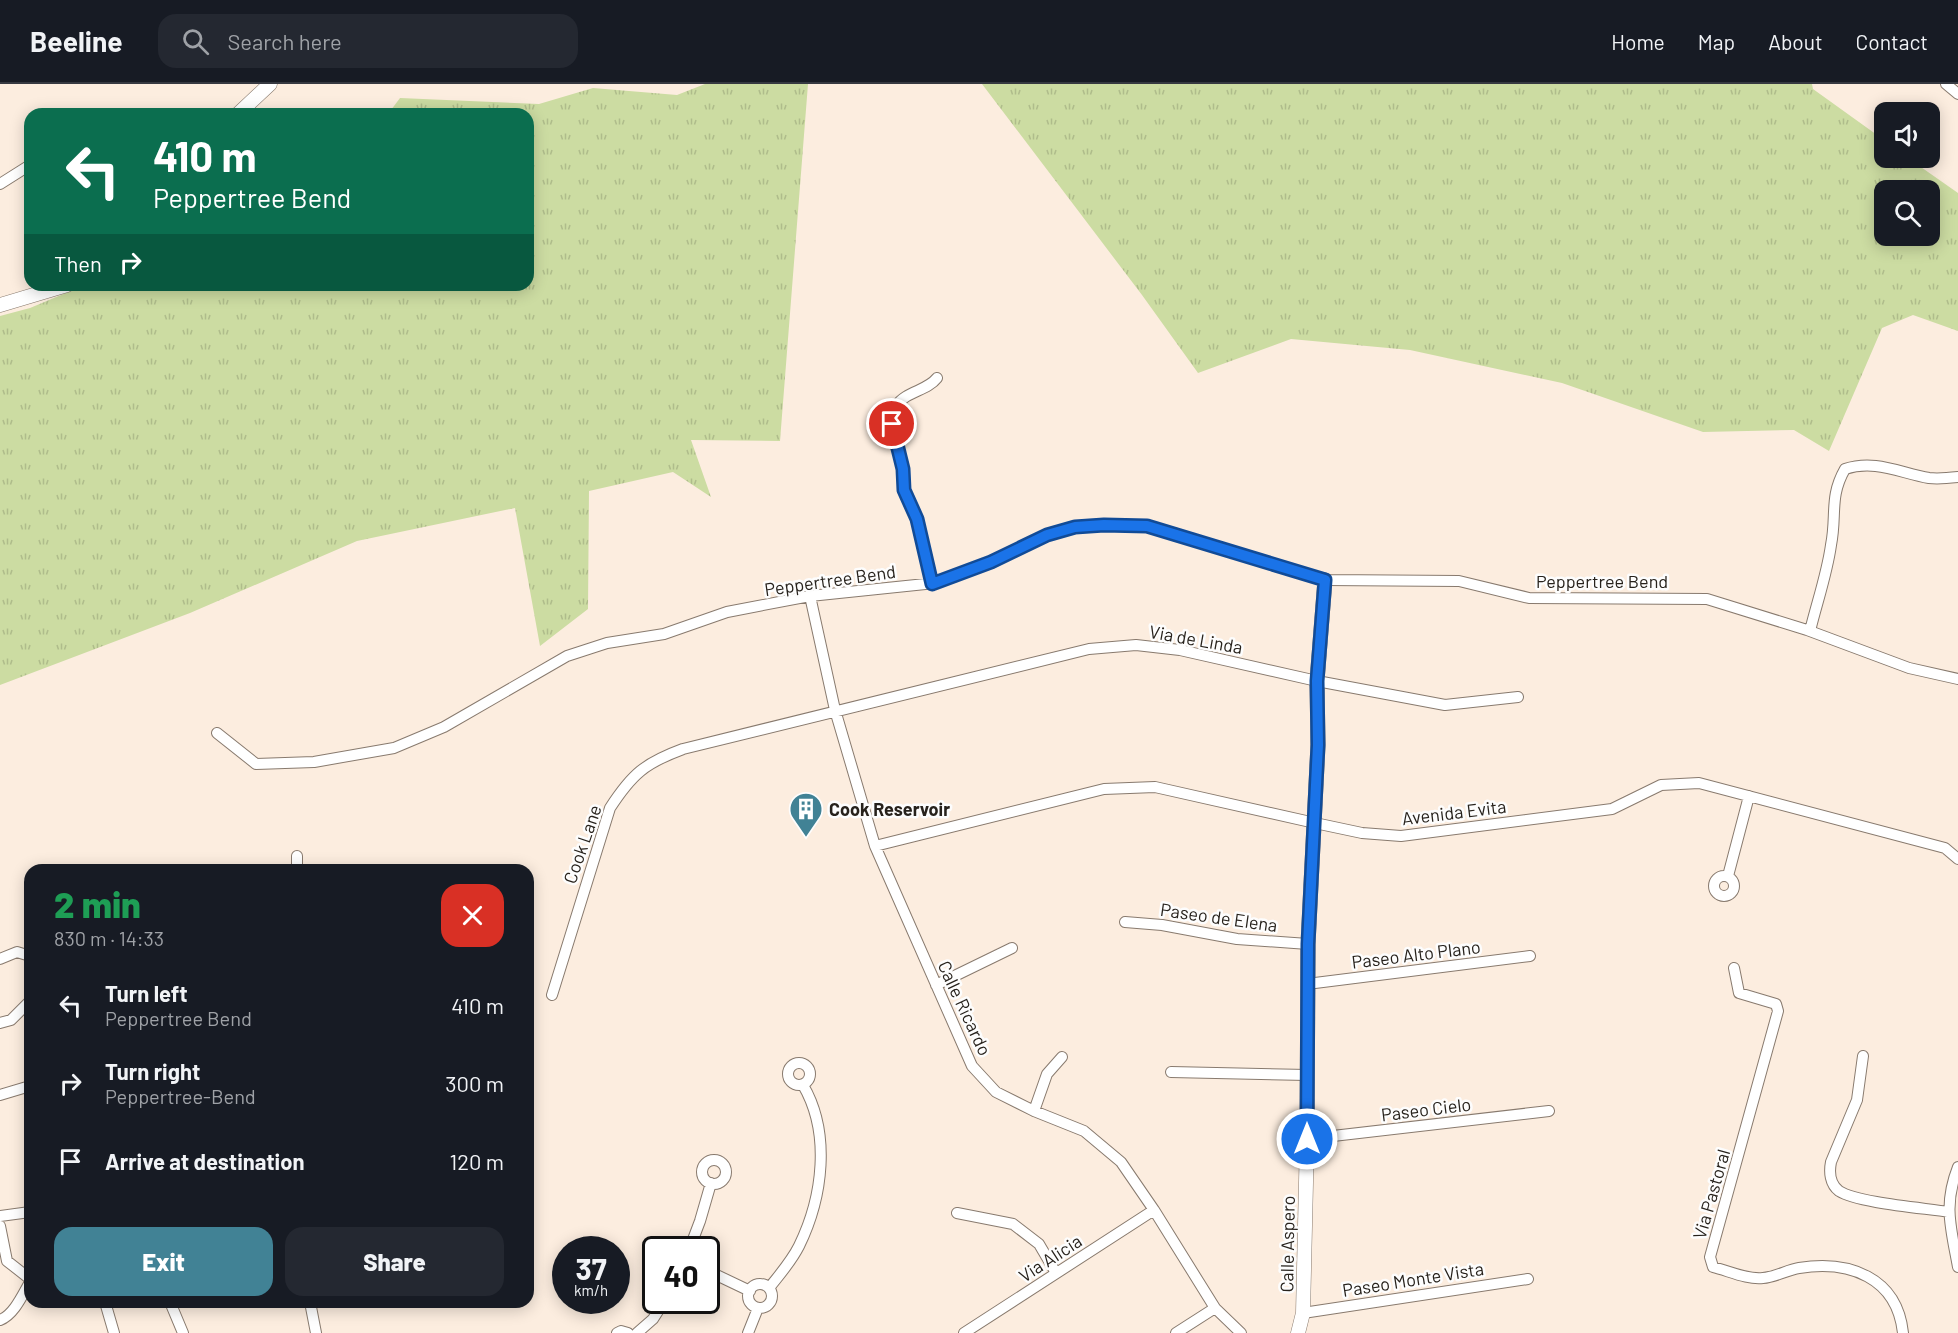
<!DOCTYPE html>
<meta charset="utf-8">
<style>
body{margin:0;font-family:Barlow,sans-serif;background:#242831;color:#f1f3f6;height:100vh;display:flex;flex-direction:column;font-size:22px;white-space:nowrap}
*{box-sizing:border-box;margin:0}
p{font-size:20px;color:#9ea1a6}
.icon{flex:none;width:33px;height:33px;fill:none;stroke:currentColor;stroke-width:2;stroke-linecap:round;stroke-linejoin:round}
.map{position:relative;flex:1;overflow:hidden}
.drawer{position:absolute;left:24px;top:780px;width:510px;height:444px;display:flex;flex-direction:column;background:#171b24;border-radius:18px;box-shadow:0 3px 15px #0003}
.drawer>*{flex:none}
.hud{position:absolute;left:24px;top:24px;width:510px;height:183px;border-radius:18px;box-shadow:0 3px 15px #0003;background:#0b6e4f;color:#fff;overflow:hidden}
.buttons{position:absolute;left:1874px;top:18px;display:grid;gap:12px}
.buttons a{display:grid;place-items:center;width:66px;height:66px;border-radius:12px;background:#171b24;box-shadow:0 3px 15px #0003;font-size:30px}
.speed{position:absolute;left:552px;top:1152px;display:flex;gap:12px;font-size:30px;font-weight:700;text-align:center}
.speed>*{display:grid;place-content:center;width:78px;height:78px;border-radius:50%;background:#171b24;box-shadow:0 3px 15px #0003;line-height:1}
.speed small{font-size:15px;font-weight:400}
.speed .limit{border:3px solid #111;border-radius:9px;background:#fff;color:#111}
.pin{position:absolute;display:grid;place-items:center;width:51px;height:51px;color:#fff;margin:-26px;border:3px solid #fff;border-radius:50%;box-shadow:0 2px 6px #0007}
.me{position:absolute;width:66px;margin:-33px;rotate:0deg;stroke-linejoin:round;filter:drop-shadow(0 0 4px #0008)}
.turn{display:flex;align-items:center;gap:21px;height:126px;padding:0 30px;font-size:27px}
.turn .icon{width:78px;height:78px;stroke-width:2.5}
.turn b{display:block;font-size:42px;line-height:51px}
.then{display:flex;align-items:center;height:57px;padding:0 30px;background:#0003;gap:12px;font-size:22px}
.round{display:grid;place-items:center;flex:none;width:63px;height:63px;border-radius:18px;background:#242831}
.head{display:flex;align-items:center;justify-content:space-between;height:102px;padding:0 30px}
h1{font-size:36px;font-weight:800;line-height:45px;color:#1e9e55}
.primary-button{display:flex;gap:12px;margin-top:auto;padding:12px 30px}
.primary-button a{flex:1;height:69px;border-radius:18px;background:#418295;color:#fff;font-size:24px;font-weight:800;line-height:69px;text-align:center}
.primary-button a+a{background:#242831;color:#f1f3f6}
ul{padding:0;list-style:none}
li{display:flex;align-items:center;gap:18px;height:78px;padding:0 30px}
li div{flex:1}
li b{display:block;font-size:22px}
li em{font-style:normal}
header{display:flex;align-items:center;gap:36px;box-sizing:border-box;height:84px;padding:0 30px;background:#171b24;border-bottom:2px solid #363941}
header strong{font-size:28px}
nav{display:flex;gap:33px;margin-inline-start:auto;font-size:21px}
.search{width:420px;height:54px;background:#242831;display:flex;align-items:center;gap:15px;box-sizing:border-box;padding:0 21px;border-radius:18px;color:#9ea1a6;font-size:22px}
.map>svg:first-child{display:block}
.grass{fill:url(#grass-tufts);fill-rule:evenodd}
.lines{fill:none;stroke-linecap:round;stroke-linejoin:round}
.minor-casing{stroke:#887a6e;stroke-width:12}
.tertiary-casing{stroke:#887a6e;stroke-width:15}
.minor{stroke:#fff;stroke-width:10}
.tertiary{stroke:#fff;stroke-width:14}
.route-casing{stroke:#114b97;stroke-width:15}
.route{stroke:#1a73e8;stroke-width:10}
.labels{text-anchor:middle;dominant-baseline:central;stroke-width:5;stroke-linejoin:round;paint-order:stroke}
.street-label{font-size:18px;fill:#27221c;stroke:#fdfdfd}
.poi-label{font-size:18px;font-weight:bold;fill:#27221c;stroke:#fdfdfd;text-anchor:start}
</style>
<header>
<strong>Beeline</strong>
<div class="search"><svg class="icon" aria-label="search" viewBox="0 0 24 24"><circle cx="10" cy="10" r="6"/><path d="M15 15l6 6"/></svg>Search here</div>
<nav><a>Home</a><a>Map</a><a>About</a><a>Contact</a></nav>
</header>
<div class="map">
<svg width="1958" height="1249" viewBox="0 0 1958 1249">
<defs>
<pattern id="grass-tufts" width="24" height="20" patternUnits="userSpaceOnUse" patternTransform="scale(1.5)"><rect width="24" height="20" fill="#ccdca2"/><path d="M3 7l-1-3M5 7V3M7 7l1-3M15 17l-1-3M17 17v-4M19 17l1-3" fill="none" stroke="#afbc8b"/></pattern>
</defs>
<rect width="100%" height="100%" fill="#fceddf"/>
<path class="grass" d="M 705,0 L 808,0 L 780,357 L 691,356 L 711,413 L 673,388 L 589,407 L 588,525 L 540,562 L 515,424 L 357,457 L 190,529 L 0,601 L 0,232 L 30,224 L 85,201 L 528,201 L 528,30 L 388,30 L 400,14 L 539,20 L 593,4 L 677,11 Z
M 982,0 L 1812,0 L 1813,5 L 1884,56 L 1884,74 L 1908,74 L 1958,109 L 1958,247 L 1913,231 L 1882,244 L 1829,367 L 1794,346 L 1703,348 L 1562,299 L 1410,266 L 1291,255 L 1198,289 L 1142,211 ZM 1884,106 L 1929,106 L 1929,152 L 1884,152 Z"/>
<g class="lines">
<g class="minor-casing">
<path id="minor" d="M 1946,0 L 1958,10
M 0,100 L 30,81
M 932,499 C 926,477 922,454 916,432 C 913,424 907,416 905,407 C 902,400 904,392 903,385 C 901,365 884,341 896,322 C 906,307 927,307 937,294
M 810,512 L 835,626 L 875,762 L 972,982 L 996,1008 L 1034,1027 L 1084,1047 L 1121,1078 L 1154,1126 L 1215,1224 L 1241,1249
M 1810,547 C 1817,518 1827,490 1831,461 C 1837,431 1829,413 1845,385 C 1875,375 1900,389 1929,394 C 1938,395 1949,394 1958,393
M 217,649 L 256,680 L 314,678 L 394,664 L 444,643 L 567,572 L 607,559 L 664,550 L 727,528 L 810,512 L 935,499 L 991,478 L 1047,451 L 1075,443 L 1104,441 L 1147,442 L 1325,496 L 1459,497 L 1529,514 L 1707,515 L 1807,546 L 1909,584 L 1958,595
M 875,762 L 1104,705 L 1155,703 L 1315,739 L 1362,749 L 1401,752 L 1612,725 L 1661,701 L 1699,699 L 1945,764 L 1958,775
M 297,772 L 297,786
M1714 802a10 10 0 1 1 20 0a10 10 0 1 1-20 0Z
M 1728,792 L 1749,712
M 1125,838 L 1162,841 L 1237,855 L 1308,860
M 0,875 L 17,868 L 30,872
M 1734,884 L 1739,909 L 1776,920 L 1778,927 L 1710,1173 L 1713,1183 C 1729,1187 1748,1196 1763,1194 C 1776,1193 1787,1186 1799,1184 C 1849,1176 1897,1193 1903,1249
M 1307,900 L 1530,872
M 936,901 L 1012,864
M 552,911 L 610,724 C 632,690 645,679 683,665 L 1089,565 L 1136,561 L 1180,566 L 1317,597 L 1445,621 L 1518,613
M 0,939 L 11,936 L 30,917
M 1863,972 L 1857,1016 L 1831,1078 C 1829,1088 1830,1100 1839,1107 C 1858,1119 1924,1124 1949,1128
M788 990a11 11 0 1 1 22 0a11 11 0 1 1-22 0Z
M 1171,988 L 1307,991
M 0,1011 L 30,1002
M 1034,1027 L 1047,990 L 1062,973
M 1307,1055 L 1549,1027
M702 1088a12 12 0 1 1 24 0a12 12 0 1 1-24 0Z
M 1958,1083 C 1943,1121 1951,1144 1958,1183
M 957,1129 L 1013,1140 L 1039,1160 L 1056,1189
M 0,1132 L 30,1128
M 0,1142 L 7,1177 L 30,1195
M 689,1166 L 700,1137 L 711,1099
M 706,1186 L 750,1207
M748 1212a12 12 0 1 1 24 0a12 12 0 1 1-24 0Z
M 769,1204 C 780,1190 791,1178 799,1162 C 823,1113 831,1049 803,1001
M 105,1218 L 114,1249
M 170,1218 L 183,1249
M 310,1218 L 316,1249
M 1303,1229 L 1528,1195
M 0,1236 C 14,1231 23,1210 30,1198
M 617,1249 L 621,1247 L 628,1249
M 637,1249 L 653,1235 L 665,1216
M 748,1249 L 758,1224
M 964,1249 L 1154,1126
M 1176,1249 L 1215,1224"/>
</g>
<g class="tertiary-casing">
<path id="tertiary" d="M 238,30 L 270,0
M 0,221 L 67,201
M 1298,1249 L 1303,1229 L 1307,1055 L 1308,860 L 1318,661 L 1317,597 L 1325,496"/>
</g>
<use href="#minor" class="minor"/>
<use href="#tertiary" class="tertiary"/>
</g>
<g class="lines">
<g class="route-casing">
<path id="route" d="M 892,340 L 903,385 L 904,406 L 917,435 L 932,500 L 991,478 L 1047,451 L 1075,443 L 1104,441 L 1147,442 L 1325,496 L 1317,597 L 1318,661 L 1308,860 L 1307,1055"/>
</g>
<use href="#route" class="route"/>
</g>
<defs>
<g id="building-pin" transform="scale(1.725)"><path d="M0 17L-7.5 6A9.5 9.5 0 1 1 7.5 6Z" fill="#418295" stroke="#fdfdfd"/><path d="M-4-6H4V6H1V3H-1V6H-4ZM-2.5-4.3h1.7v1.8h-1.7ZM.8-4.3h1.7v1.8H.8ZM-2.5-1h1.7V.8h-1.7ZM.8-1h1.7V.8H.8Z" fill="#fff"/></g>
</defs>
<g fill-rule="evenodd">
<use href="#building-pin" x="806" y="725"/>
</g>
<g class="labels">
<g class="street-label">
<text transform="translate(830 496) rotate(-8)">Peppertree Bend</text>
<text x="1602" y="497">Peppertree Bend</text>
<text transform="translate(1196 555) rotate(10)">Via de Linda</text>
<text transform="translate(1454 728) rotate(-7)">Avenida Evita</text>
<text transform="translate(582 760) rotate(-71)">Cook Lane</text>
<text transform="translate(1219 833) rotate(8)">Paseo de Elena</text>
<text transform="translate(1416 870) rotate(-7)">Paseo Alto Plano</text>
<text transform="translate(965 924) rotate(65)">Calle Ricardo</text>
<text transform="translate(1426 1025) rotate(-7)">Paseo Cielo</text>
<text transform="translate(1711 1110) rotate(-74)">Via Pastoral</text>
<text transform="translate(1287 1160) rotate(-89)">Calle Aspero</text>
<text transform="translate(1050 1174) rotate(-33)">Via Alicia</text>
<text transform="translate(1413 1195) rotate(-9)">Paseo Monte Vista</text>
</g>
<g class="poi-label">
<text x="829" y="725">Cook Reservoir</text>
</g>
</g>
</svg>
<div class="buttons">
<a><svg class="icon" aria-label="sound" viewBox="0 0 24 24"><path d="M4 9h4l5-4v14l-5-4H4zM17 9q2 3 0 6"/></svg></a>
<a><svg class="icon" aria-label="search" viewBox="0 0 24 24"><circle cx="10" cy="10" r="6"/><path d="M15 15l6 6"/></svg></a>
</div>
<div class="speed"><div>37<small>km/h</small></div><div class="limit">40</div></div>
<div class="pin" style="left:892px;top:340px;background:#d93025"><svg class="icon" aria-label="arrive" viewBox="0 0 24 24"><path d="M6 21V4h12l-3 4 3 4H6"/></svg></div>
<svg class="me" style="left:1307px;top:1055px" viewBox="-20 -20 40 40"><circle r="17" fill="#1a73e8" stroke="#fff" stroke-width="3"/><path d="M0-11L8 9 0 5-8 9z" fill="#fff"/></svg>
<div class="hud">
<div class="turn"><svg class="icon" aria-label="left" viewBox="0 0 24 24"><path d="M17 20v-9H6M10 6l-5 5 5 5"/></svg><div><b>410 m</b>Peppertree Bend</div></div>
<div class="then">Then<svg class="icon" aria-label="right" viewBox="0 0 24 24"><path d="M7 20v-9h11M14 6l5 5-5 5"/></svg></div>
</div>
<section class="drawer">
<div class="head"><div><h1>2 min</h1><p>830 m · 14:33</p></div><a class="round" style="background:#d93025;color:#fff"><svg class="icon" aria-label="close" viewBox="0 0 24 24"><path d="M6 6l12 12M18 6L6 18"/></svg></a></div>
<ul>
<li><svg class="icon" aria-label="left" viewBox="0 0 24 24"><path d="M17 20v-9H6M10 6l-5 5 5 5"/></svg><div><b>Turn left</b><p>Peppertree Bend</p></div><em>410 m</em></li>
<li><svg class="icon" aria-label="right" viewBox="0 0 24 24"><path d="M7 20v-9h11M14 6l5 5-5 5"/></svg><div><b>Turn right</b><p>Peppertree-Bend</p></div><em>300 m</em></li>
<li><svg class="icon" aria-label="arrive" viewBox="0 0 24 24"><path d="M6 21V4h12l-3 4 3 4H6"/></svg><div><b>Arrive at destination</b></div><em>120 m</em></li>
</ul>
<div class="primary-button"><a>Exit</a><a>Share</a></div>
</section>
</div>
